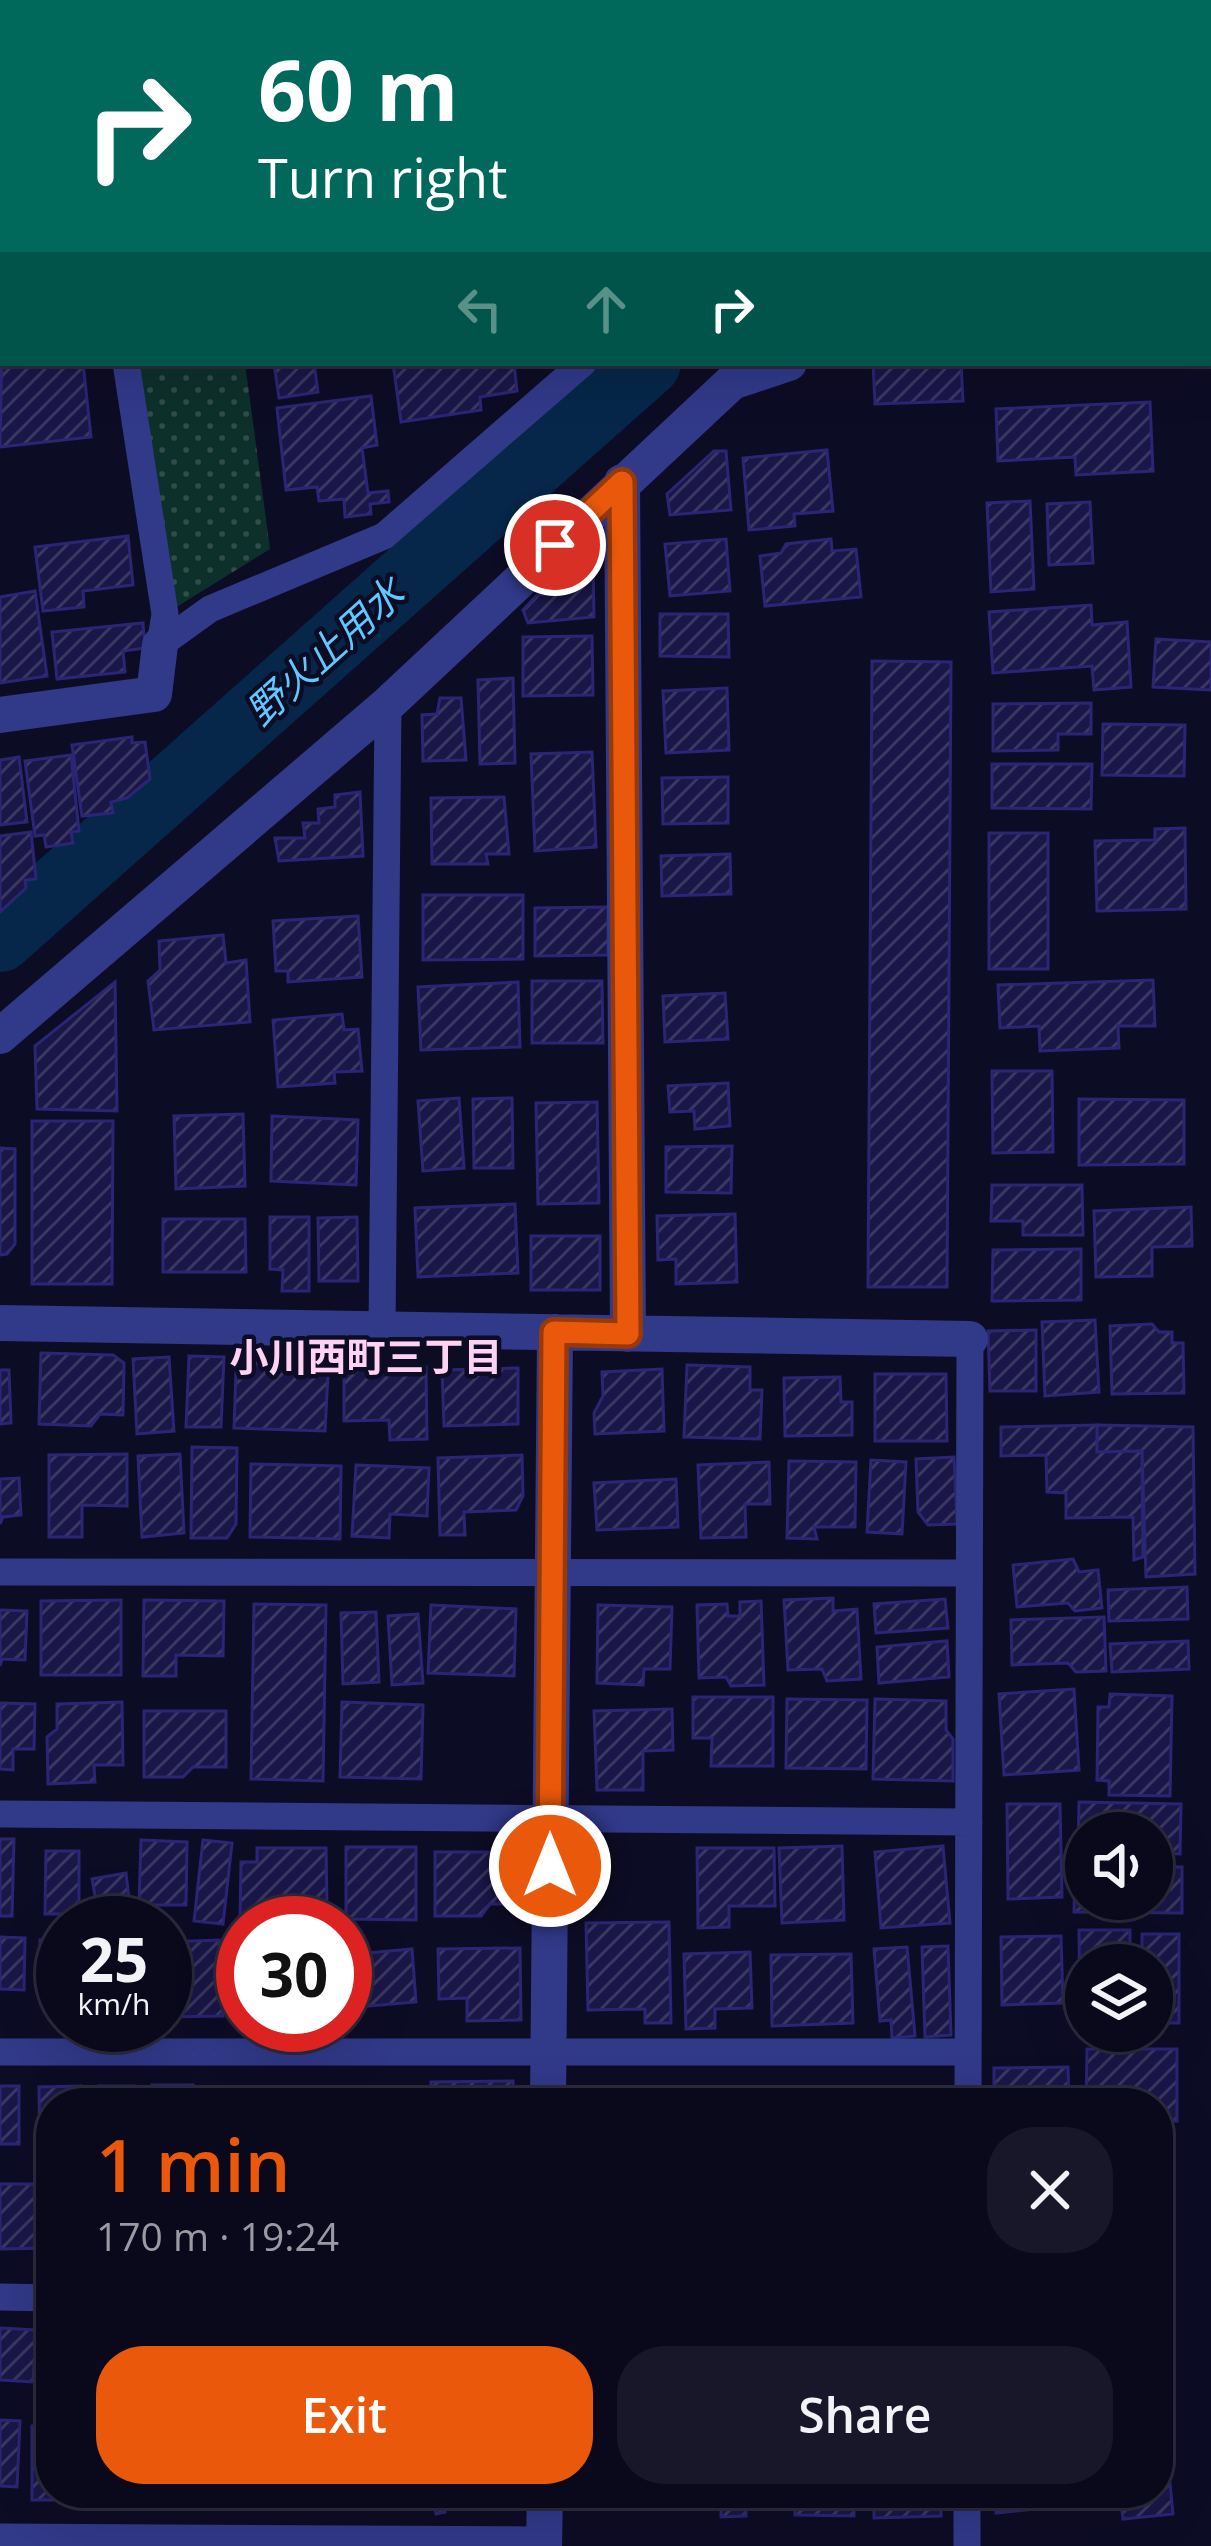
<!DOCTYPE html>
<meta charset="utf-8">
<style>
body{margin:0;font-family:"Open Sans","Noto Sans JP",sans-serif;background:#181729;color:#f1f3f6;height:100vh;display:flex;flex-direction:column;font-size:45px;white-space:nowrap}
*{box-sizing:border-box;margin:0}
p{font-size:39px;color:#999aa3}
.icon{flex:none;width:66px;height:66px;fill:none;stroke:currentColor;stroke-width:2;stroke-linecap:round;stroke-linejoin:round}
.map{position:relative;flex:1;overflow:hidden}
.side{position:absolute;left:36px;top:2088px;width:1137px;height:420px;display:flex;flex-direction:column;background:#0a091c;border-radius:48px;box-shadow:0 12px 48px #0002,0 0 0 3px #2a2a3b}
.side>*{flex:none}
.top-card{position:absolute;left:0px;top:0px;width:1212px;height:366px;box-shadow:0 12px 48px #0002,0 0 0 3px #2a2a3b;background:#00695c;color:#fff;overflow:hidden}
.fabs{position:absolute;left:1065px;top:1812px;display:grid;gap:24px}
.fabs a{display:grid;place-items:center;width:108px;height:108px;border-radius:50%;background:#0a091c;box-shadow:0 12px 48px #0002,0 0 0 3px #2a2a3b;font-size:60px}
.speed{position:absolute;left:36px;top:1896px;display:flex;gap:24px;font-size:60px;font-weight:700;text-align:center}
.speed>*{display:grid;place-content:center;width:156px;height:156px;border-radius:50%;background:#0a091c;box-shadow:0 12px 48px #0002,0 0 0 3px #2a2a3b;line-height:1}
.speed small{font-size:30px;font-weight:400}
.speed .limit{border:18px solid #d22;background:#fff;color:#111}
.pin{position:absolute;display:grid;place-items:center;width:102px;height:102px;color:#fff;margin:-51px;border:6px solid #fff;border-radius:50%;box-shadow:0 3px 12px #0007}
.me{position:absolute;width:132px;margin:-66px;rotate:0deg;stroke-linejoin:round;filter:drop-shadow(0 0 9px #0008)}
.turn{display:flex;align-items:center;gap:42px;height:252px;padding:0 60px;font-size:54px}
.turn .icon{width:156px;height:156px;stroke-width:2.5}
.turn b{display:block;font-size:84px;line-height:102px}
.lanes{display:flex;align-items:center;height:114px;padding:0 60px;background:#0003;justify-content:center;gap:60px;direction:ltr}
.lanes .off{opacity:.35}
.round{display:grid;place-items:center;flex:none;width:126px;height:126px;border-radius:48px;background:#181729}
.headline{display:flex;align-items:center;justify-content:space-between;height:204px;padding:0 60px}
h1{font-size:72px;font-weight:600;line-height:90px;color:#ea580c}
.button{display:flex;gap:24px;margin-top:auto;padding:24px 60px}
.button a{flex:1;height:138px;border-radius:48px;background:#ea580c;color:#fff;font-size:48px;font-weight:600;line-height:138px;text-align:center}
.button a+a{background:#181729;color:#f1f3f6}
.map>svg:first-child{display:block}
.park{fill:url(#park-dots)}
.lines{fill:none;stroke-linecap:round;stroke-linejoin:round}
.canal{stroke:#062749;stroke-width:66}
.building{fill:url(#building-hatch);stroke:#2b2576;stroke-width:3}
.lane{stroke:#313989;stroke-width:27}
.street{stroke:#313989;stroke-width:36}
.route-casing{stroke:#983908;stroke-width:30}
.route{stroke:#ea580c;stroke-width:21}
.labels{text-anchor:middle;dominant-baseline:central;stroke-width:9;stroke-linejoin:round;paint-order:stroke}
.water-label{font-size:39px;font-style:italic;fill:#5ec8ff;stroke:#0d0c25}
.neighbourhood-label{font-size:39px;font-weight:bold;fill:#ffd2f4;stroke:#0d0c25}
</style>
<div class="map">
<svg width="1211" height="2546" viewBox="0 0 1211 2546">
<defs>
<pattern id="park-dots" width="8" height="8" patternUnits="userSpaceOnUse" patternTransform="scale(3)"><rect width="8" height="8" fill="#0e302a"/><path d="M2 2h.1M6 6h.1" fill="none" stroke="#304d4a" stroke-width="1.8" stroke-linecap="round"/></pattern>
<pattern id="building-hatch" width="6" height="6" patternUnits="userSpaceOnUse" patternTransform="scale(3)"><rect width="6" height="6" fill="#1a1648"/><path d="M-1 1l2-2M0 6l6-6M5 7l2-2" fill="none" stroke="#3a3763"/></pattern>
</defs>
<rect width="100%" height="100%" fill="#0d0c25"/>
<path class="park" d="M 126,363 L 245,363 L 270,549 L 165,614 Z"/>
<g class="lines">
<path class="canal" d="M 1113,3 L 1117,0
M 0,939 L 648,363"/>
</g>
<path class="building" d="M 888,0 L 947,0 L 948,3 L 889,3 Z
M 3,294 L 3,363 L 83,363 L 91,437 L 0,447 Z
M 314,363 L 318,392 L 279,398 L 274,364 Z
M 393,363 L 514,363 L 517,391 L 480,397 L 481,410 L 401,422 Z
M 873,363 L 961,363 L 963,401 L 875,404 Z
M 1068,363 L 1101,363 L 1102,367 L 1068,367 Z
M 1108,363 L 1198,363 L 1198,365 L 1108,367 Z
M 371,396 L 377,445 L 362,448 L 368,493 L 388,491 L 389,502 L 370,504 L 371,514 L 345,517 L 344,499 L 319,501 L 317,487 L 286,490 L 277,408 Z
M 1150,402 L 1153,471 L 1076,475 L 1075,457 L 998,461 L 996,409 Z
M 827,450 L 833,511 L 794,514 L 795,526 L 749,530 L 743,458 Z
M 714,451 L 726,451 L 731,510 L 670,515 L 667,494 Z
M 1030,501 L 1034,589 L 991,592 L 987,503 Z
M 1090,502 L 1093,563 L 1049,565 L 1047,504 Z
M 128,536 L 133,585 L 83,591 L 84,607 L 43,611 L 35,547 Z
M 726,539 L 730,591 L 670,596 L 665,544 Z
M 831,539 L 832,551 L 856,549 L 861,597 L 765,606 L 760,556 L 781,553 L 786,544 Z
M 593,563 L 594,617 L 528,623 L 523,610 L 537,595 L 550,594 L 581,564 Z
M 35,591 L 47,676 L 0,683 L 0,597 Z
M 1091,605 L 1092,625 L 1127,622 L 1131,687 L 1094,690 L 1092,666 L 993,673 L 989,612 Z
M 660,614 L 728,614 L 729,657 L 660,656 Z
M 143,623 L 145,648 L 123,651 L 125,672 L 57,679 L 52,632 Z
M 592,636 L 593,695 L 523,696 L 523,637 Z
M 1156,639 L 1211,642 L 1211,690 L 1153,687 Z
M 872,661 L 951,662 L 947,1287 L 868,1287 Z
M 513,678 L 515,763 L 480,764 L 478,680 Z
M 727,688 L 729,750 L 666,753 L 663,691 Z
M 440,698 L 461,698 L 466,760 L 423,761 L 422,715 L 437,714 Z
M 1091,703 L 1091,734 L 1058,734 L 1058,750 L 993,751 L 993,704 Z
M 1103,724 L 1185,725 L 1184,776 L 1102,775 Z
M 132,737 L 132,743 L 145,742 L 150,779 L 127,798 L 111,802 L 113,813 L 82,816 L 72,745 Z
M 592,752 L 596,847 L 535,851 L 531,754 Z
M 71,755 L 79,831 L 71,832 L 73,843 L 46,847 L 44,835 L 35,836 L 25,761 Z
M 19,757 L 27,822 L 0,825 L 0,760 Z
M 992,764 L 1092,764 L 1091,809 L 992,808 Z
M 728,777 L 728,823 L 663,824 L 662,778 Z
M 360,792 L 363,856 L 279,861 L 275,838 L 305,838 L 303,823 L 319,823 L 318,809 L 335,807 L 335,795 Z
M 504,797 L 509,854 L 486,854 L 488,864 L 432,864 L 431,798 Z
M 1185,828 L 1186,909 L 1097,911 L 1095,841 L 1155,840 L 1155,829 Z
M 31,832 L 36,879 L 25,880 L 26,888 L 0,912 L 0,836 Z
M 989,833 L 1048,833 L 1048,969 L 989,969 Z
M 730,854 L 731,894 L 662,896 L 661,856 Z
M 423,895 L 523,895 L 523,959 L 423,960 Z
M 608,907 L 608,955 L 535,956 L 535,908 Z
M 358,916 L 362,977 L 288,982 L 288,971 L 276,971 L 273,921 Z
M 223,935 L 226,963 L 246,960 L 250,1022 L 154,1030 L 148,981 L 160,970 L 159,941 Z
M 1153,980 L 1155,1026 L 1118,1026 L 1119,1048 L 1040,1051 L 1039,1026 L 1000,1028 L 998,985 Z
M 532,981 L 602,981 L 603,1043 L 532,1043 Z
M 115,982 L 117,1111 L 37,1109 L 35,1046 Z
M 518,982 L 520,1047 L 421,1050 L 418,987 Z
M 725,993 L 728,1039 L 665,1042 L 663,996 Z
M 342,1014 L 344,1030 L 358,1029 L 362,1071 L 334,1072 L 335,1083 L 278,1087 L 273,1020 Z
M 992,1071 L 1052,1071 L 1053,1152 L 993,1153 Z
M 728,1083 L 730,1126 L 695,1129 L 694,1111 L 670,1112 L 668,1086 Z
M 459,1098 L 464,1168 L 423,1171 L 418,1101 Z
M 512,1098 L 513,1168 L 474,1168 L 473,1099 Z
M 1079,1099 L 1184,1100 L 1184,1164 L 1079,1165 Z
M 597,1102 L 599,1203 L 538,1204 L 536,1103 Z
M 243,1114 L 245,1186 L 176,1189 L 174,1116 Z
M 272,1116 L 358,1120 L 356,1185 L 271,1181 Z
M 32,1121 L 113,1121 L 112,1284 L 32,1284 Z
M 732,1146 L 731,1193 L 666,1192 L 666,1147 Z
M 0,1148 L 15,1149 L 15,1244 L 7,1254 L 0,1255 Z
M 992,1185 L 1082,1185 L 1083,1235 L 1023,1235 L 1023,1221 L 991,1221 Z
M 515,1204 L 518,1273 L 418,1277 L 415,1208 Z
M 1191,1207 L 1192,1246 L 1152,1247 L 1152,1276 L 1096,1277 L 1094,1211 Z
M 735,1214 L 737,1282 L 676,1284 L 676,1259 L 658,1260 L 657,1216 Z
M 270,1217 L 309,1217 L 309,1291 L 282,1291 L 283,1270 L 270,1269 Z
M 357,1217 L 358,1281 L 319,1281 L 318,1218 Z
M 163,1219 L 245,1219 L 246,1272 L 163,1272 Z
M 531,1236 L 600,1236 L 600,1290 L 531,1290 Z
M 1081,1249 L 1081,1300 L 992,1301 L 993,1250 Z
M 1095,1320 L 1099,1392 L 1045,1396 L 1042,1322 Z
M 1152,1324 L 1159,1332 L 1172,1332 L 1172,1343 L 1183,1343 L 1184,1393 L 1112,1394 L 1110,1326 Z
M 1036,1330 L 1036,1391 L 990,1391 L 988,1331 Z
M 41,1353 L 113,1355 L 124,1363 L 123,1415 L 100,1414 L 91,1426 L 39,1424 Z
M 189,1356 L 224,1357 L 221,1427 L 186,1427 Z
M 169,1357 L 174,1431 L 137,1434 L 133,1359 Z
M 252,1358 L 313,1360 L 312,1374 L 328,1375 L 325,1431 L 234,1428 L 236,1370 L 252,1370 Z
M 687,1365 L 750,1367 L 750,1390 L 762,1390 L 760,1439 L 684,1437 Z
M 426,1367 L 427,1439 L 390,1440 L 389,1420 L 344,1421 L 344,1369 Z
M 518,1368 L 518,1424 L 444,1426 L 442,1370 Z
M 662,1369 L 664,1431 L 595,1434 L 594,1413 L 603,1396 L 602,1372 Z
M 0,1370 L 9,1370 L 11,1423 L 0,1424 Z
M 875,1374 L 946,1374 L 947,1441 L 875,1441 Z
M 840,1377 L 841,1402 L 852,1402 L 852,1435 L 785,1436 L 784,1378 Z
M 1097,1425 L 1097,1452 L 1142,1451 L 1143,1557 L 1134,1560 L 1133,1517 L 1066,1518 L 1066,1493 L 1047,1492 L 1046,1455 L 1001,1456 L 1001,1427 Z
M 1097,1425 L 1193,1427 L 1195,1574 L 1146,1577 L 1142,1451 L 1097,1452 Z
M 192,1447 L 237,1448 L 236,1524 L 227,1538 L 191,1538 Z
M 127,1454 L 127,1506 L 82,1505 L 82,1537 L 49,1537 L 49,1455 Z
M 180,1454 L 184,1533 L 142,1537 L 138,1456 Z
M 522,1455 L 523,1496 L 516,1510 L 464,1512 L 465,1535 L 440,1535 L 438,1458 Z
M 954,1457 L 957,1524 L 928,1525 L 918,1512 L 916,1459 Z
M 871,1460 L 906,1462 L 902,1534 L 867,1532 Z
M 789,1461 L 856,1462 L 855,1527 L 814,1527 L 817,1539 L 787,1538 Z
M 769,1462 L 770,1504 L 745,1504 L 746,1537 L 701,1538 L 698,1465 Z
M 251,1464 L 341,1466 L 340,1539 L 250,1537 Z
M 356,1465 L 429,1468 L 427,1516 L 390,1514 L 389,1538 L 352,1536 Z
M 19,1478 L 21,1515 L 3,1517 L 0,1524 L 0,1479 Z
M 676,1479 L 678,1527 L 597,1530 L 594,1483 Z
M 1073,1559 L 1079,1572 L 1098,1570 L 1102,1608 L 1075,1611 L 1068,1603 L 1017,1607 L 1013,1565 Z
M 1187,1587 L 1188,1619 L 1109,1621 L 1108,1590 Z
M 833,1598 L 833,1611 L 857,1609 L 861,1679 L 827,1681 L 822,1669 L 788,1670 L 784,1600 Z
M 945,1599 L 948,1628 L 876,1633 L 874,1604 Z
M 121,1600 L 121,1675 L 41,1675 L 41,1601 Z
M 144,1600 L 224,1601 L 223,1656 L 176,1655 L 176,1676 L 143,1676 Z
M 761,1601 L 764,1685 L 731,1686 L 726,1677 L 699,1678 L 697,1605 L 727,1604 L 728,1616 L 740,1616 L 740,1602 Z
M 254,1604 L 326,1605 L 323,1781 L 251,1779 Z
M 431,1605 L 516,1609 L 514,1676 L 428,1673 Z
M 598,1605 L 672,1607 L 670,1669 L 644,1669 L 643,1685 L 597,1683 Z
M 0,1610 L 27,1611 L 25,1660 L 2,1659 L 0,1666 Z
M 376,1612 L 379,1682 L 343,1684 L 341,1613 Z
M 418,1614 L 423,1683 L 392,1685 L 388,1616 Z
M 1104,1617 L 1106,1671 L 1076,1672 L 1068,1663 L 1012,1665 L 1011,1620 Z
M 947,1641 L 949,1677 L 879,1683 L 877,1647 Z
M 1188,1641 L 1189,1669 L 1112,1672 L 1110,1644 Z
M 1074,1689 L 1079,1770 L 1004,1775 L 999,1694 Z
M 1110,1694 L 1172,1696 L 1170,1796 L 1109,1795 L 1109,1781 L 1097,1780 L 1098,1707 L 1109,1707 Z
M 693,1697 L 773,1697 L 773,1766 L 711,1766 L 712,1738 L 693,1738 Z
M 787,1699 L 867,1700 L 866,1769 L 786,1768 Z
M 875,1699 L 946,1701 L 946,1730 L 953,1739 L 953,1781 L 873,1779 Z
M 122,1702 L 123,1765 L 94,1765 L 95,1782 L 48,1784 L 47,1737 L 57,1729 L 57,1704 Z
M 342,1702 L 423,1705 L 421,1779 L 340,1777 Z
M 0,1703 L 35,1704 L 34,1749 L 13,1749 L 13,1770 L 0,1769 Z
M 672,1709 L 673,1750 L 643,1751 L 643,1790 L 597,1790 L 594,1711 Z
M 144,1711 L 226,1711 L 226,1767 L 193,1767 L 183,1777 L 144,1777 Z
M 1079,1802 L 1181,1804 L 1180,1854 L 1152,1853 L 1152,1833 L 1086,1833 L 1086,1852 L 1078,1852 Z
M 1007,1804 L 1060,1804 L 1062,1897 L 1008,1899 Z
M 0,1839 L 14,1839 L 12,1916 L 0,1916 Z
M 141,1840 L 187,1842 L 186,1905 L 139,1905 Z
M 203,1840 L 232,1843 L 223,1924 L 194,1921 Z
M 842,1846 L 844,1920 L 782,1923 L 779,1848 Z
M 943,1846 L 950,1923 L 881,1928 L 875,1852 Z
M 346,1847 L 416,1847 L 416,1920 L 346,1919 Z
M 257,1848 L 326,1848 L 327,1906 L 292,1907 L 292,1920 L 240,1919 L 241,1862 L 257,1862 Z
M 697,1848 L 774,1848 L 775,1906 L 729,1906 L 729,1927 L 698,1928 Z
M 46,1851 L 79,1851 L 79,1914 L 45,1914 Z
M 435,1852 L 517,1852 L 517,1904 L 490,1904 L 481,1916 L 435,1916 Z
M 1075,1866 L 1086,1866 L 1086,1899 L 1152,1899 L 1152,1867 L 1182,1867 L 1182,1913 L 1074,1912 Z
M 126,1873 L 130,1908 L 98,1912 L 92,1879 Z
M 669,1922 L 671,2023 L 645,2023 L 645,2009 L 588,2010 L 586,1923 Z
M 1079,1930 L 1130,1930 L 1130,1965 L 1086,1965 L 1086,2022 L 1080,2022 Z
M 1142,1934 L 1179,1934 L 1179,2023 L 1152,2023 L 1152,1965 L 1142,1965 Z
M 1061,1936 L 1063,2003 L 1002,2005 L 1001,1937 Z
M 0,1937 L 25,1938 L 24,1990 L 0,1989 Z
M 40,1940 L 63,1940 L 63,1984 L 40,1984 Z
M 219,1940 L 223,2016 L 165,2017 L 165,1942 Z
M 948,1946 L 951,2035 L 925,2037 L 922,1947 Z
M 907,1947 L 915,2036 L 892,2038 L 891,2020 L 880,2021 L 874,1949 Z
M 520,1948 L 521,2020 L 467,2021 L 467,1998 L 439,1999 L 438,1949 Z
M 412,1949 L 416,2002 L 345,2008 L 345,1955 Z
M 750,1952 L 752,2008 L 715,2009 L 715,2028 L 686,2029 L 684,1954 Z
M 851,1954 L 853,2023 L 772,2026 L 771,1955 Z
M 1087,2049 L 1177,2049 L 1177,2121 L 1158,2121 L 1158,2103 L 1086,2103 Z
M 1068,2067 L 1069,2103 L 994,2103 L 994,2068 Z
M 513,2081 L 513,2103 L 522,2103 L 431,2103 L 431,2082 Z
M 152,2085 L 193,2085 L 192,2103 L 152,2103 Z
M 0,2086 L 19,2086 L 19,2144 L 0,2144 Z
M 81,2086 L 81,2103 L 51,2103 L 51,2165 L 40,2165 L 39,2087 Z
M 99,2086 L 135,2086 L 134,2103 L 99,2103 Z
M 594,2087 L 673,2087 L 673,2103 L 594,2103 Z
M 693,2089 L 728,2089 L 732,2101 L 767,2103 L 692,2103 Z
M 922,2090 L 945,2091 L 945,2103 L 875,2103 L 875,2097 L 914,2098 Z
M 830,2093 L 830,2103 L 797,2103 L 797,2095 Z
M 319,2098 L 319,2103 L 240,2103 L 240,2100 Z
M 0,2184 L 51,2184 L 51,2248 L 0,2249 Z
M 1168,2215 L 1172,2280 L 1158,2281 L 1158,2216 Z
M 0,2328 L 36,2330 L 33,2382 L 0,2380 Z
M 0,2420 L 20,2421 L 17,2487 L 0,2486 Z
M 32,2426 L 51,2426 L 51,2493 L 71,2493 L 71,2500 L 32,2500 Z
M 1158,2443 L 1166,2443 L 1173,2514 L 1123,2519 L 1121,2504 L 1079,2508 L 1078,2493 L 1158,2493 Z
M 230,2493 L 273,2493 L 273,2507 L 229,2506 Z
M 291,2493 L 321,2493 L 320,2506 L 290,2505 Z
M 336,2493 L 401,2493 L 401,2502 L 336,2503 Z
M 433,2493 L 441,2493 L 445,2512 L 436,2514 Z
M 479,2493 L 512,2493 L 513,2498 L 480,2499 Z
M 721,2493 L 779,2493 L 779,2496 L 746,2495 L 746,2516 L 721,2517 Z
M 795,2493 L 854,2493 L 854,2516 L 795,2515 Z
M 874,2493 L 941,2493 L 941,2516 L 874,2518 Z
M 994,2493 L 1061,2493 L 1063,2506 L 996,2513 Z"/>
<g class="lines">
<path class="lane" d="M 126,363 L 165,614 L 160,645
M 160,645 L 210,609 L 384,536 L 583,363
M 382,1329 L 388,704
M 0,1572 L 969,1573
M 0,1814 L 969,1822
M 0,2052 L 968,2052
M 968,2103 L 970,1339
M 0,2297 L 51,2298
M 0,2537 L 544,2540
M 967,2546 L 967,2493"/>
<path class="street" d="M 630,0 L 631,3
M 1209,32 L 1211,31
M 622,482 L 628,1334
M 0,715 L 154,694 L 160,645
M 0,1036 L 388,704 L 732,382 L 789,363
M 0,1323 L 970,1339
M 548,2103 L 555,1332
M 544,2546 L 545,2493"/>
</g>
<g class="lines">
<g class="route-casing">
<path id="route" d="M 550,1866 L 554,1332 L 628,1334 L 622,482 L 555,545"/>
</g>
<use href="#route" class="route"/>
</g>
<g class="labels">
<g class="water-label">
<text transform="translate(324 651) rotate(-42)">野火止用水</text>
</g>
<g class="neighbourhood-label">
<text x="366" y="1355">小川西町三丁目</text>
</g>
</g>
</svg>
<div class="fabs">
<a><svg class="icon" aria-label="sound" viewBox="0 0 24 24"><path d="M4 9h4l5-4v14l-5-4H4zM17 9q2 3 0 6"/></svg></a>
<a><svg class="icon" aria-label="layers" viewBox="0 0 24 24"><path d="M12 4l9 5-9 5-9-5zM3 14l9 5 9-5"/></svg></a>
</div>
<div class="speed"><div>25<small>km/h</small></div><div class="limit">30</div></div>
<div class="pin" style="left:555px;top:545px;background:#d93025"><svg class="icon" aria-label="arrive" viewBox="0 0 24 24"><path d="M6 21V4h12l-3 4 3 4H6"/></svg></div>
<svg class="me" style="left:550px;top:1866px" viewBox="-20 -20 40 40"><circle r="17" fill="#ea580c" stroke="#fff" stroke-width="3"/><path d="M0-11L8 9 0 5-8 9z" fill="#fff"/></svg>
<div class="top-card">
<div class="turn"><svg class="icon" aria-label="right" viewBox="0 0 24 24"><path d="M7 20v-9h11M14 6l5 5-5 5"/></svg><div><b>60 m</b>Turn right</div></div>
<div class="lanes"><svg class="icon off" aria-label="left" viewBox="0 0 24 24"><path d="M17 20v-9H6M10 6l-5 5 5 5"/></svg><svg class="icon off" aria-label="ahead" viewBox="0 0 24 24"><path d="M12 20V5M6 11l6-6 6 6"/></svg><svg class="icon" aria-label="right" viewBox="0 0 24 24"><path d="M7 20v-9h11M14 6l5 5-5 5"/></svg></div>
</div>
<section class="side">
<div class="headline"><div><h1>1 min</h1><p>170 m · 19:24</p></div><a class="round"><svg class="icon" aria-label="close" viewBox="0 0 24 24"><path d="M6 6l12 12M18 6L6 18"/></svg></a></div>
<div class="button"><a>Exit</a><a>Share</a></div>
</section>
</div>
